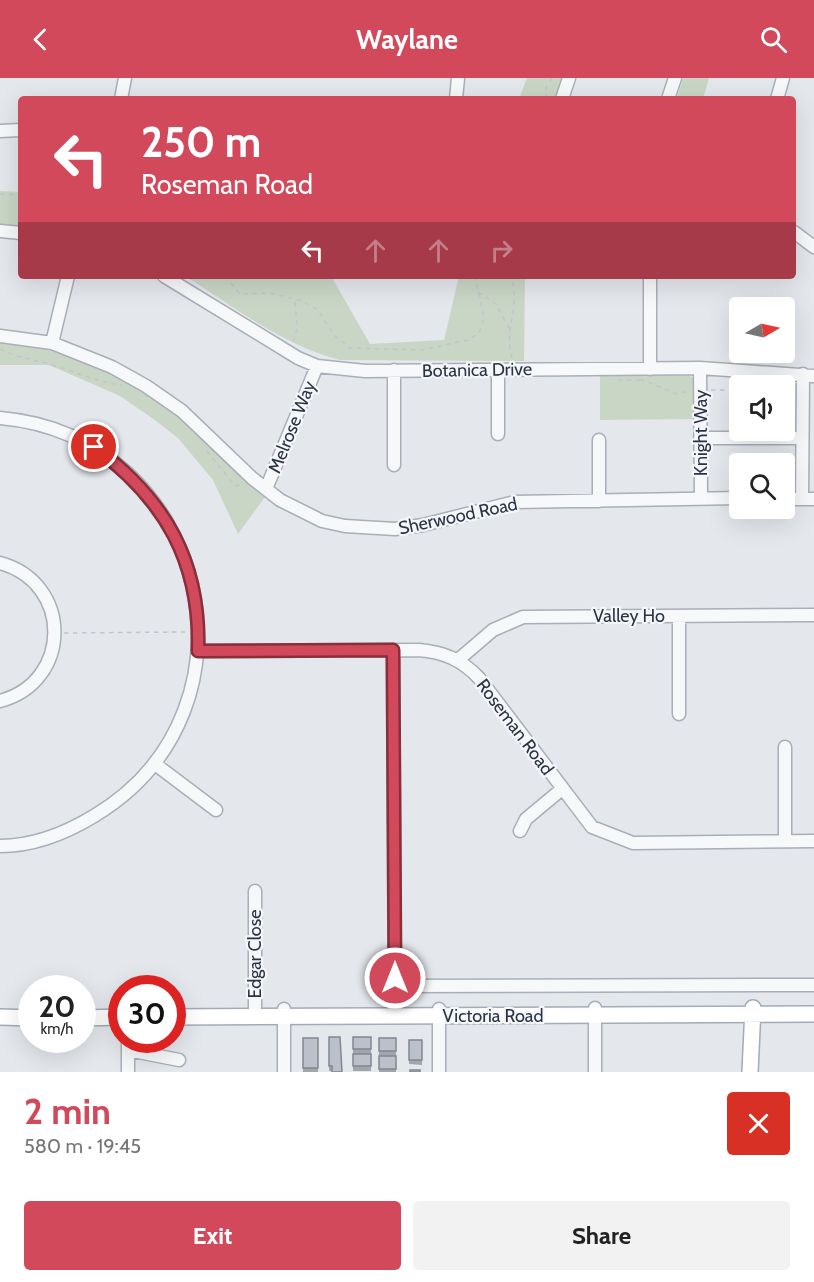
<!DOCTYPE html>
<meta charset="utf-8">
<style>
body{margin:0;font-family:Cabin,sans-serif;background:#f2f2f2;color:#222;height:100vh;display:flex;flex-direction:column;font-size:22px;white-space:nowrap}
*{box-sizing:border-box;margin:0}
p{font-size:20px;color:#767676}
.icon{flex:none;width:33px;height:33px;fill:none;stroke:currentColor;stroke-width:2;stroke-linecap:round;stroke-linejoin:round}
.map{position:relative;height:994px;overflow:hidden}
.panel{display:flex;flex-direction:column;background:#fff;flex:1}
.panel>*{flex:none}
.hud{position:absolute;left:18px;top:18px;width:778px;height:183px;border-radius:6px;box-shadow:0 6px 24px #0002;background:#d1495b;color:#fff;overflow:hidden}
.needle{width:39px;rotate:81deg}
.tools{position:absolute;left:729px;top:219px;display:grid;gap:12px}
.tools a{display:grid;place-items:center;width:66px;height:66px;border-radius:6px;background:#fff;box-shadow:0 6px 24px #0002;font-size:30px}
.speed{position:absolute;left:18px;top:897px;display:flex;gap:12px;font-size:30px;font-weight:700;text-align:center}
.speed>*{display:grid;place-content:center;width:78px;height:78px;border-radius:50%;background:#fff;box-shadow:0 6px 24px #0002;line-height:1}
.speed small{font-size:15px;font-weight:400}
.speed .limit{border:9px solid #d22;background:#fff;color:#111}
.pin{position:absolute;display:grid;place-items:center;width:51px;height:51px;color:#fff;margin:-26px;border:3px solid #fff;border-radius:50%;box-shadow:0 2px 6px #0007}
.me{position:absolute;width:66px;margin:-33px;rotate:0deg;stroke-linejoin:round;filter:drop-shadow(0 0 4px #0008)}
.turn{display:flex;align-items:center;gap:21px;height:126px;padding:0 24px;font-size:27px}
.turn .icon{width:78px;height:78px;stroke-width:2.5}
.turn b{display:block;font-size:42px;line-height:51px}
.lanes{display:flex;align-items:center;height:57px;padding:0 24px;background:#0003;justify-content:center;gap:30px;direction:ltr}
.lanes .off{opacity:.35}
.round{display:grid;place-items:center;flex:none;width:63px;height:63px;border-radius:6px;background:#f2f2f2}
.head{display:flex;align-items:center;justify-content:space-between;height:102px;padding:0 24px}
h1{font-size:36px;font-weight:700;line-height:45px;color:#d1495b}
.primary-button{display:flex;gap:12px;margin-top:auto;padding:12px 24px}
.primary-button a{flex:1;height:69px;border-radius:6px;background:#d1495b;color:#fff;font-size:24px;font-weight:700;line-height:69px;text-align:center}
.primary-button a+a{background:#f2f2f2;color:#222}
header{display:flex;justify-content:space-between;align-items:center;height:78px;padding:0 24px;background:#d1495b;color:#fff;font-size:27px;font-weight:700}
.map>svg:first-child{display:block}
.green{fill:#c9d6c5}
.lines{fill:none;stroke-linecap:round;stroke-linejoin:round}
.minor-casing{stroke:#a9aeb7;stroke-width:15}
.major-casing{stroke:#a3abb8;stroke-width:18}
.path{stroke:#c2c5cb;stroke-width:1.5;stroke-dasharray:4.5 4.5;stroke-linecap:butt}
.minor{stroke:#f7f8fa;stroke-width:12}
.major{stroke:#fff;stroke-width:15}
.wall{fill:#a1a5ae}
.building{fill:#bbc0ca;stroke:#83868d;stroke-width:1.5}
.route-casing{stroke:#882f3b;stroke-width:15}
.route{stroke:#d1495b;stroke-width:10}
.labels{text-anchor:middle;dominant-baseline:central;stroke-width:4.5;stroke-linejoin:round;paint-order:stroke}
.street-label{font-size:18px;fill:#2b3445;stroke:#f4f6f9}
</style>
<header><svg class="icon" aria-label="back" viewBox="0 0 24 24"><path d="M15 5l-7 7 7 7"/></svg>Waylane<svg class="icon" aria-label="search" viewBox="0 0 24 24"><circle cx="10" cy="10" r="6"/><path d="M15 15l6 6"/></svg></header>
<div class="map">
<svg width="814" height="994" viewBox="0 0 814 994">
<rect width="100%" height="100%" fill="#e4e7ec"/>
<path class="green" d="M 527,0 L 562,0 L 556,21 L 519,21 Z
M 683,0 L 709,0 L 703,21 L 677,21 Z
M 0,113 L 21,114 L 21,148 L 0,147 Z
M 185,198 L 331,198 L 370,266 L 444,262 L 459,198 L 525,198 L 524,283 L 340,282 C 284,268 234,229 185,198 Z
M 0,264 C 50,269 99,285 142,310 C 189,338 226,383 265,419 L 238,456 L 213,402 L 178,360 L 152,340 L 120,318 L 49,287 L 0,287 Z
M 600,296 L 690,298 L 694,301 L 695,341 L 600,342 Z"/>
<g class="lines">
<g class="minor-casing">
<path id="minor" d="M 121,21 L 125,0
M 456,21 L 458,0
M 562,21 L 569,0
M 668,21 L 675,0
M 777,21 L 783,0
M 0,53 L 21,52
M 0,153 L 21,155
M 794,154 L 814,169
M 164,198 L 298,280 L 317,288 L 365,293 L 700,290 L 814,298
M 650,198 L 650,291
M 0,258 L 52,265 L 112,289 L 146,308 L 182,333 L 252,400 L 280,422 L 322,443 L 345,448 L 395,451 L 423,447 L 515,424 L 740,420
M 52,265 L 68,198
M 700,290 L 701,420
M 498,291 L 498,356
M 0,340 C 207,358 273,631 94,738 C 66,755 33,768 0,768
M 700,360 L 802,360
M 599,362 L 599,423
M 394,387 L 394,292
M 266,411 L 317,288
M 784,421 L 814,421
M 802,421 L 803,296
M 0,485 C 73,505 72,604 0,623
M 679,538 L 679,636
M 393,572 L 395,939
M 198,573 L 419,572 C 444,574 462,582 479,600 L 592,749 L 633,765 L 814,763
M 458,582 L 493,552 L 523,539 L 814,537
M 785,669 L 785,763
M 155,686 L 216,732
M 520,753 L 526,741 L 562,711
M 255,813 L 255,939
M 395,908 L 814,907
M 595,930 L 595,994
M 284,931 L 284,994
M 439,931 L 439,994
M 128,962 L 128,994
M 128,972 L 179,982"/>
</g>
<g class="major-casing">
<path id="major" d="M 0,939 L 32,940
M 172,939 L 814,936
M 82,940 L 122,939
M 750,994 L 753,930"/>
</g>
<path class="path" d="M 546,21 L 546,10 L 552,0
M 0,116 L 21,117
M 225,198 L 240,216 L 271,215 L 302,223 L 318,232 L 334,257 L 350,270 L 422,272 L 468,262 L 479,255 L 484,240 L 475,198
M 478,214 L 496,226 L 509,250
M 293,264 L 297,251 L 295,222
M 0,271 C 20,281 29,280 49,286 C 74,293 96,304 122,307
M 512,280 C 504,251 518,237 513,205 L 518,198
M 640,301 L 677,316 L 689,313
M 618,302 L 640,302
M 711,312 L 740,312
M 784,313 L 793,313
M 207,373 L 235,408 L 244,406
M 64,555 L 185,554"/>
<use href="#minor" class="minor"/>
<use href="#major" class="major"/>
</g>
<path class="wall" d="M 329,959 L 342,994 L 329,993 Z
M 353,959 L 371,959 L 371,993 L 353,993 Z
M 303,960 L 318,960 L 318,994 L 303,994 Z
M 379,960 L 396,960 L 396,978 L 379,978 Z
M 409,962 L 422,962 L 422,987 L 409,986 Z
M 379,978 L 396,978 L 396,994 L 379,994 Z"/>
<path class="building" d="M 329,959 L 340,959 L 342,994 L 332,994 L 332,988 L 329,988 Z
M 353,959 L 371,959 L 371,971 L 353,971 Z
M 303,960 L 318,960 L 318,990 L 303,990 Z
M 379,960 L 396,960 L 396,973 L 379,973 Z
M 409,962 L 422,962 L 422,982 L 409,982 Z
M 353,976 L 371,976 L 371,988 L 353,988 Z
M 379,978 L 396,978 L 396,991 L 379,991 Z
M 410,992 L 420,992 L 420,994 L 410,994 Z"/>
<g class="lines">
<g class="route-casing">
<path id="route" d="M 94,369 C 165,421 201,484 198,573 L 393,572 L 395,900"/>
</g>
<use href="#route" class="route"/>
</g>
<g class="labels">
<g class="street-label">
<text transform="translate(477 292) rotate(-1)">Botanica Drive</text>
<text transform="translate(292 349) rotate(-68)">Melrose Way</text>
<text transform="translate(701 355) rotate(-90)">Knight Way</text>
<text transform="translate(458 438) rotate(-12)">Sherwood Road</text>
<text x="629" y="538">Valley Ho</text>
<text transform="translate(515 649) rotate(53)">Roseman Road</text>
<text transform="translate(255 876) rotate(-90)">Edgar Close</text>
<text x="493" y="938">Victoria Road</text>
</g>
</g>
</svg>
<div class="tools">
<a><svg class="needle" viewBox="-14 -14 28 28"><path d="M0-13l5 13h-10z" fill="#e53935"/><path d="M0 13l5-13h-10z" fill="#767676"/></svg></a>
<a><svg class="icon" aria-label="sound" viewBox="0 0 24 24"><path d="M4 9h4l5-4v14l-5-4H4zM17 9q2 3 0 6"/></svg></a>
<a><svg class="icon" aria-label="search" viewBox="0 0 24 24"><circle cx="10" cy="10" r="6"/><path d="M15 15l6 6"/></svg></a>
</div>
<div class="speed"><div>20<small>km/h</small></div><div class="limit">30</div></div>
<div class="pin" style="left:94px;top:369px;background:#d93025"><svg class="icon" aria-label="arrive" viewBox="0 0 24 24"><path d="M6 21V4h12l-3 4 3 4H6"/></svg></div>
<svg class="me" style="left:395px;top:900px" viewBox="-20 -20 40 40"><circle r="17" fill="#d1495b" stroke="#fff" stroke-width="3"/><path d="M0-11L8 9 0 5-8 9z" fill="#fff"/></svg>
<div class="hud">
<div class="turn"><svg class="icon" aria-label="left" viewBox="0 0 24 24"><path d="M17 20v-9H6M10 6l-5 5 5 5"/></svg><div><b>250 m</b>Roseman Road</div></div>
<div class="lanes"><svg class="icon" aria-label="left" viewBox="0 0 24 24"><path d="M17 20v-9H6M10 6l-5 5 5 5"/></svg><svg class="icon off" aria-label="ahead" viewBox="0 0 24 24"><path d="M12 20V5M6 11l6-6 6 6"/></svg><svg class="icon off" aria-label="ahead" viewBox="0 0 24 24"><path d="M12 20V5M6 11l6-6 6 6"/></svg><svg class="icon off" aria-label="right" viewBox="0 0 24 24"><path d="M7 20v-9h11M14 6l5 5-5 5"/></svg></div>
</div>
</div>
<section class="panel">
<div class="head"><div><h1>2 min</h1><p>580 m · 19:45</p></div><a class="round" style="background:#d93025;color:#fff"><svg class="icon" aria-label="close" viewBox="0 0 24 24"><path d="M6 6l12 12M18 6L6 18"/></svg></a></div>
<div class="primary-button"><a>Exit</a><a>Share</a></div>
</section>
